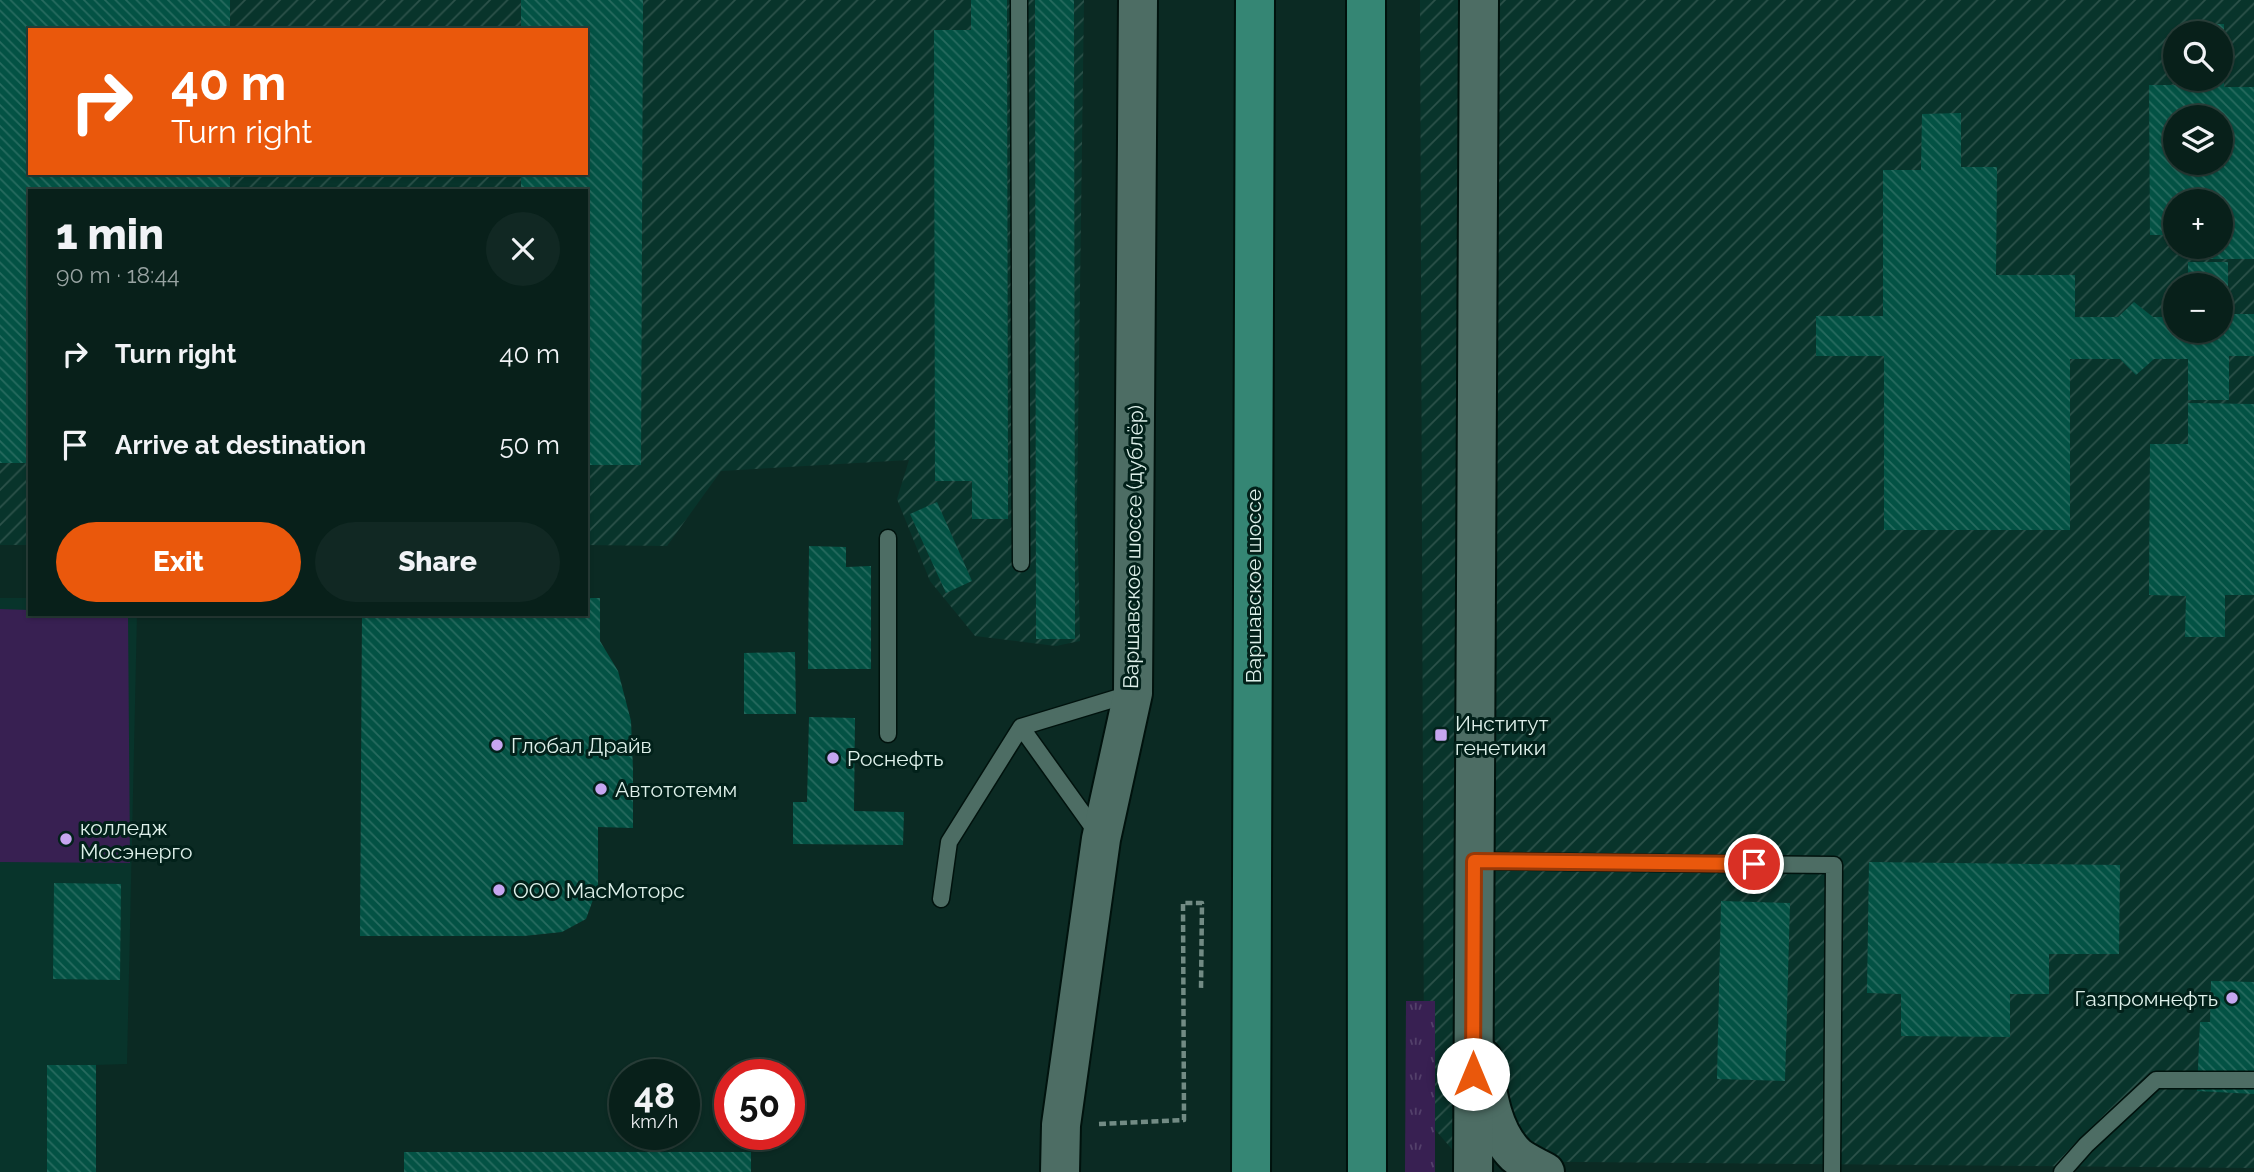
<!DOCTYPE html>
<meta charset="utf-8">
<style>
body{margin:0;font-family:Raleway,sans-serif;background:#112823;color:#f1f3f6;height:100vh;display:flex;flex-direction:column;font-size:26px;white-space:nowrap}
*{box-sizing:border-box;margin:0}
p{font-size:23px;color:#98a3a2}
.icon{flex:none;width:38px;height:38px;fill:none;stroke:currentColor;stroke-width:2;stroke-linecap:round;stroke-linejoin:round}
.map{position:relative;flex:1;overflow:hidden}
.panel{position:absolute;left:28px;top:189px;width:560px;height:427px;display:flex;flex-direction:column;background:#08201a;border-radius:0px;box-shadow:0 2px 5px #0004,0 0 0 2px #293e39}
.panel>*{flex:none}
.banner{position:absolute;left:28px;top:28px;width:560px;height:147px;border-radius:0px;box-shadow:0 2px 5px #0004,0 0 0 2px #293e39;background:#ea580c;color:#fff;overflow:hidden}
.buttons{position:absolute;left:2163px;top:21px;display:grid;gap:14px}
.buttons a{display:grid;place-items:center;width:70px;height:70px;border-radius:50%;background:#08201a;box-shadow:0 2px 5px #0004,0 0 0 2px #293e39;font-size:35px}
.speed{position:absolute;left:609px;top:1059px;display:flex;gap:14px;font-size:35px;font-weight:700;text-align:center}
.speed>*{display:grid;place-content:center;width:91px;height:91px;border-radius:50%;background:#08201a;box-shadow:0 2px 5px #0004,0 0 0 2px #293e39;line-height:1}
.speed small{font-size:18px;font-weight:400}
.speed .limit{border:10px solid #d22;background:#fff;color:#111}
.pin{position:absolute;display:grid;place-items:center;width:60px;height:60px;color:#fff;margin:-30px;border:4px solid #fff;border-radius:50%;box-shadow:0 2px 7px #0007}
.me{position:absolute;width:77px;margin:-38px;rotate:0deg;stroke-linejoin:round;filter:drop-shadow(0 0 5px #0008)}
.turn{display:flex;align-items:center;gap:24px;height:147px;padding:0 28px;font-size:32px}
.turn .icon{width:91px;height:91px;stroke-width:2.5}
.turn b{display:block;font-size:49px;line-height:60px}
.round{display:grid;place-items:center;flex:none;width:74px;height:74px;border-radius:37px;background:#112823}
.summary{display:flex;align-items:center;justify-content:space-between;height:119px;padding:0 28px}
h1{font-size:42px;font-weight:800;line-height:52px}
.button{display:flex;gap:14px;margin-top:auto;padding:14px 28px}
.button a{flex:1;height:80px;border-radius:42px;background:#ea580c;color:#fff;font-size:28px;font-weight:800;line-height:80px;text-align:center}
.button a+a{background:#112823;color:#f1f3f6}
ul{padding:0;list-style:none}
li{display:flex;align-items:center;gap:21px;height:91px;padding:0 28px}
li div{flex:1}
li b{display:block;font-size:26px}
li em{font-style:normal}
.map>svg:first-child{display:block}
.built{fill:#08342b}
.industrial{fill:url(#industrial-furrows);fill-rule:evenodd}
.grass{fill:url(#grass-tufts)}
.garden{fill:#382052}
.building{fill:url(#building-back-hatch);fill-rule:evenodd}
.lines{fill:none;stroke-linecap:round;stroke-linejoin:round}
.service-casing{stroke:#00120d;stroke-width:19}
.tertiary-casing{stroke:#00120d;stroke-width:42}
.secondary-casing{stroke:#00120d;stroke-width:42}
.primary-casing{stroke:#00120d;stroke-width:42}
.path{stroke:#728b84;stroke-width:4.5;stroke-dasharray:7 3.5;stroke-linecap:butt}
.service{stroke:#4d6d64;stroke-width:16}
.tertiary{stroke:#4d6d64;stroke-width:38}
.secondary{stroke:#4d6d64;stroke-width:38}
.primary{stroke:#358674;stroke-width:38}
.route-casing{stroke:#983908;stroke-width:18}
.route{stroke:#ea580c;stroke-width:12}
.poi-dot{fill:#c6a6f0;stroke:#02211a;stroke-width:2.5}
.labels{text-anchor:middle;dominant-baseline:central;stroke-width:6;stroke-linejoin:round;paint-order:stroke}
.street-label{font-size:21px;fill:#def0ea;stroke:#02211a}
.poi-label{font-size:21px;fill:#def0ea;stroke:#02211a;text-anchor:start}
</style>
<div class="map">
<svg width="2254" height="1172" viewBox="0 0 2254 1172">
<defs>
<pattern id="industrial-furrows" width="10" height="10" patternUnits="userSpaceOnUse" patternTransform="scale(1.75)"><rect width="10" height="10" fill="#08342b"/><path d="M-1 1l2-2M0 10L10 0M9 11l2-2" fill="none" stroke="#2c524a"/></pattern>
<pattern id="grass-tufts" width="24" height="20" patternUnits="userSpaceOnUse" patternTransform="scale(1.75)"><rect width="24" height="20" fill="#382052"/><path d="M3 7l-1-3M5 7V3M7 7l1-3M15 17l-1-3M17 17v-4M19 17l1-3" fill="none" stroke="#54416b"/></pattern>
<pattern id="building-back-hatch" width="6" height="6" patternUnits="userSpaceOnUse" patternTransform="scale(1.75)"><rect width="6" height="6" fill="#035244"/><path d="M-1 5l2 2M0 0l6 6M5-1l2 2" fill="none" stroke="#276b5f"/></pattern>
</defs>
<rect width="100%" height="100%" fill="#0b2a23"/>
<path class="built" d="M 0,598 L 30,598 L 30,614 L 137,614 L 127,1064 L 96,1065 L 96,1172 L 0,1172 Z"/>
<path class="industrial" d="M 0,0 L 1084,0 L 1077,506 L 1080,641 L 1056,646 L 975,636 L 930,581 L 897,499 L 909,460 L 721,471 L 667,546 L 586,545 L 586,191 L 30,191 L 30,545 L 0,545 ZM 30,30 L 586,30 L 586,173 L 30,173 Z
M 1420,0 L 2254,0 L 2254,1168 L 1462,1161 L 1432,1126 L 1424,1068 ZM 2175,33 L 2221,33 L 2221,79 L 2175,79 ZM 2175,117 L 2221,117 L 2221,163 L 2175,163 ZM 2175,201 L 2221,201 L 2221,247 L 2175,247 ZM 2175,285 L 2221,285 L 2221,331 L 2175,331 Z"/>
<path class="grass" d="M 1406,1001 L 1435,1001 L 1435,1172 L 1405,1172 Z"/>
<path class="garden" d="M 0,609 L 30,610 L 30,614 L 128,614 L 130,863 L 0,862 Z"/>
<path class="building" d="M 0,0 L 230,0 L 230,30 L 30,30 L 30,173 L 230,173 L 230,191 L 30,191 L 30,225 L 26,225 L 26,341 L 30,341 L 30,463 L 0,463 Z
M 521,0 L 643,0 L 641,465 L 586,465 L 586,191 L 521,191 L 521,173 L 586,173 L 586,30 L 521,30 Z
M 971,0 L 1007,0 L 1008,519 L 972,519 L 972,481 L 935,481 L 934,30 L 971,30 Z
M 1035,0 L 1074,0 L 1075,639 L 1036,639 Z
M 2189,24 L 2224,24 L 2224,87 L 2254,87 L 2254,259 L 2188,259 L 2188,247 L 2221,247 L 2221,201 L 2175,201 L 2175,235 L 2150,235 L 2149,85 L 2189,85 L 2189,79 L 2221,79 L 2221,33 L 2189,33 ZM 2175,117 L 2221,117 L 2221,163 L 2175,163 Z
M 1961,113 L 1961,167 L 1997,167 L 1996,275 L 2075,275 L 2075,317 L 2118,317 L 2134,302 L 2153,317 L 2175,317 L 2175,331 L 2221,331 L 2221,285 L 2188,285 L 2188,262 L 2228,262 L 2228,314 L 2254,314 L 2254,356 L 2229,356 L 2229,400 L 2188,400 L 2188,359 L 2154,359 L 2136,375 L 2120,359 L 2070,359 L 2070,530 L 1884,530 L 1884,356 L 1816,356 L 1816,316 L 1883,316 L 1883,170 L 1921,170 L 1922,114 Z
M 2188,403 L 2254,404 L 2254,595 L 2225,595 L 2225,637 L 2185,637 L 2186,596 L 2149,595 L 2150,444 L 2188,444 Z
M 937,502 L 972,581 L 946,593 L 910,514 Z
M 809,546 L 846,547 L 846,567 L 871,566 L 871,669 L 808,669 Z
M 586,598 L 600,598 L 600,641 L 618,671 L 631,721 L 633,769 L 633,828 L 598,827 L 598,886 L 586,919 L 562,932 L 524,936 L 360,936 L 362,614 L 586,614 Z
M 795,652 L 796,714 L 744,714 L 744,653 Z
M 809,717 L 855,718 L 854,811 L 904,812 L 903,845 L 793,844 L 793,802 L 807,802 Z
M 1869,862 L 2120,865 L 2119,954 L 2049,954 L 2049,994 L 2010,994 L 2010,1037 L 1901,1036 L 1901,994 L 1867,993 Z
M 54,883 L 121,884 L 120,980 L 53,979 Z
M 1721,901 L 1790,903 L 1785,1081 L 1717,1079 Z
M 2211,981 L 2254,982 L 2254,1094 L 2197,1091 L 2200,1022 L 2210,1022 Z
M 47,1065 L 96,1065 L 96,1172 L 47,1172 Z
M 404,1152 L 751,1152 L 751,1172 L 404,1172 Z"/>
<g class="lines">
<g class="service-casing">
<path id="service" d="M 1019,0 L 1021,563
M 888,538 L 888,734
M 1021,727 L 1097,833
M 1474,861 L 1834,865 L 1832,1172
M 941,899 L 949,842 L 1021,727 L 1130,694
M 2062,1172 L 2086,1145 L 2156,1080 L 2254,1080"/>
</g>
<g class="tertiary-casing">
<path id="tertiary" d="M 1482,1058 C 1487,1090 1491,1131 1516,1155 C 1524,1162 1536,1167 1545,1172"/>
</g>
<g class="secondary-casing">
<path id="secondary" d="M 1060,1172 L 1061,1125 L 1101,839 L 1133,693 L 1138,0
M 1473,1172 L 1479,0"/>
</g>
<g class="primary-casing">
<path id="primary" d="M 1366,0 L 1367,1172
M 1251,1172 L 1255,0"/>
</g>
<path class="path" d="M 1099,1124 L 1184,1120 L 1183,903 L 1202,903 L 1201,990"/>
<use href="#service" class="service"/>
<use href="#tertiary" class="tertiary"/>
<use href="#secondary" class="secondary"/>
<use href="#primary" class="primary"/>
</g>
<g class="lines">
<g class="route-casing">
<path id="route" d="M 1473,1074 L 1474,861 L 1754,864"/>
</g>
<use href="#route" class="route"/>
</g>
<g class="poi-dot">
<rect x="1434" y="728" width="14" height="14" rx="3.5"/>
<circle cx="497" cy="745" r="7"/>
<circle cx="833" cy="758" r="7"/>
<circle cx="601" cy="789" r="7"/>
<circle cx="66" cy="839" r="7"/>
<circle cx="499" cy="890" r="7"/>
<circle cx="2232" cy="998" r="7"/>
</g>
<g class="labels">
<g class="street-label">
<text transform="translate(1133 547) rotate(-89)">Варшавское шоссе (дублёр)</text>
<text transform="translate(1253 586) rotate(-90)">Варшавское шоссе</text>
</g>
<g class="poi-label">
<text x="1455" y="723">Институт<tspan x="1455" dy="24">генетики</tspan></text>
<text x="511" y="745">Глобал Драйв</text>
<text x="847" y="758">Роснефть</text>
<text x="615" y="789">Автототемм</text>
<text x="80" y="827">колледж<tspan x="80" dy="24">Мосэнерго</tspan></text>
<text x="513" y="890">ООО МасМоторс</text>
<text x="2218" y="998" text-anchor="end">Газпромнефть</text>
</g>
</g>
</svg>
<div class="buttons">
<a><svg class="icon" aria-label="search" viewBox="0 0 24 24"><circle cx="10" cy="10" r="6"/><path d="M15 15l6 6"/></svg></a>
<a><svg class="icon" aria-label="layers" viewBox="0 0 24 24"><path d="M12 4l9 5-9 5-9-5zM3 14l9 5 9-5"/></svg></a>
<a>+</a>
<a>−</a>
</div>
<div class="speed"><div>48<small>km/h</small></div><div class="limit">50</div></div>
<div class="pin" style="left:1754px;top:864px;background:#d93025"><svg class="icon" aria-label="arrive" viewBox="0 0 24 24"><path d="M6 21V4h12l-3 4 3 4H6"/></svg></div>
<svg class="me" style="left:1473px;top:1074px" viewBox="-20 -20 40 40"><circle r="19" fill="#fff"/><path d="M0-13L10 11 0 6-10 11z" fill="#ea580c"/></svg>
<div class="banner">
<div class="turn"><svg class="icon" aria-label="right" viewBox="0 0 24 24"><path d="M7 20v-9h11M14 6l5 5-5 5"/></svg><div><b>40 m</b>Turn right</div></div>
</div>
<section class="panel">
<div class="summary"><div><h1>1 min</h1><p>90 m · 18:44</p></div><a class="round"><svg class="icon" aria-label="close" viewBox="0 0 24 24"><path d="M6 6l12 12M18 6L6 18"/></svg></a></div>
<ul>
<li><svg class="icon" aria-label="right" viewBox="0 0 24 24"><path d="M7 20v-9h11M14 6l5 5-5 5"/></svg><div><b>Turn right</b></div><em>40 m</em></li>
<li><svg class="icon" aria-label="arrive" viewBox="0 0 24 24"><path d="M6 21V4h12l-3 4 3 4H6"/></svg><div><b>Arrive at destination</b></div><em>50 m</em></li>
</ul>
<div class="button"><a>Exit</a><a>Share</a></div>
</section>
</div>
